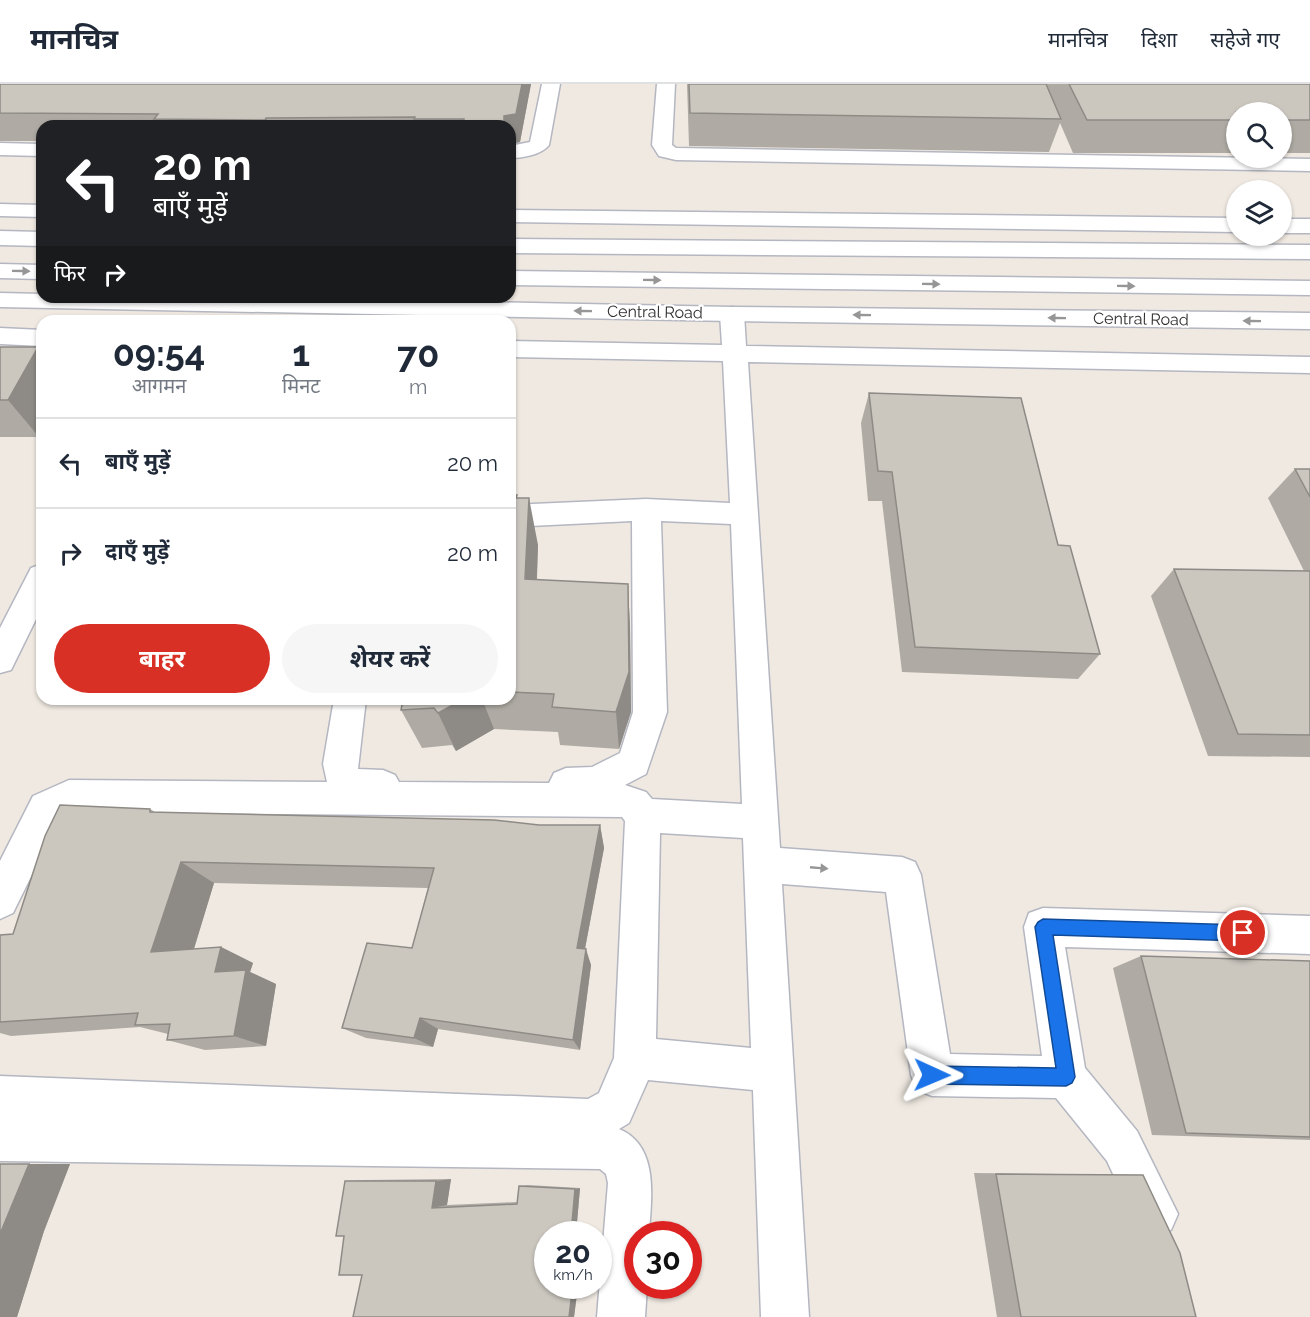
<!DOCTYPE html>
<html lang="hi">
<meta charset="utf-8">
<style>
body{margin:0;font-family:Raleway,"Noto Sans Devanagari",sans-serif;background:#f6f6f7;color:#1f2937;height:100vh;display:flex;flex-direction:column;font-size:22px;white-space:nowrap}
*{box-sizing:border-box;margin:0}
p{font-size:20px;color:#747a83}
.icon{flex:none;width:33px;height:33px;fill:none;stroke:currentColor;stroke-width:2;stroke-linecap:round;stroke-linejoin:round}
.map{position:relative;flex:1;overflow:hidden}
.drawer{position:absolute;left:36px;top:231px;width:480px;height:390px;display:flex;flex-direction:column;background:#fff;border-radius:18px;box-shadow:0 2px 4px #0004}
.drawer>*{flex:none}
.guide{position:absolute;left:36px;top:36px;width:480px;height:183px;border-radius:18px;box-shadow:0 2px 4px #0004;background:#202124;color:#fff;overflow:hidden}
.controls{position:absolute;left:1226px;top:18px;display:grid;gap:12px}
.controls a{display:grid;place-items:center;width:66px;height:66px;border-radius:50%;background:#fff;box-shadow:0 2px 4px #0004;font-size:30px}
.speed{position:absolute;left:534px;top:1137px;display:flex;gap:12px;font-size:30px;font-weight:700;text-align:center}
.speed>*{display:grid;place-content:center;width:78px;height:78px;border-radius:50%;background:#fff;box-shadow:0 2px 4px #0004;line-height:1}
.speed small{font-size:15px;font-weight:400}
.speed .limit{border:9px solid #d22;background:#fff;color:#111}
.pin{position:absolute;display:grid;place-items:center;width:51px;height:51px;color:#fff;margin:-26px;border:3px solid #fff;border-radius:50%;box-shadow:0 2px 6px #0007}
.me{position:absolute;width:66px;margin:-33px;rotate:91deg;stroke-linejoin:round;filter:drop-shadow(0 0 4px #0008)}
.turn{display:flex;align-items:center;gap:21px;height:126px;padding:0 18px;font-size:27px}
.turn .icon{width:78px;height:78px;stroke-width:2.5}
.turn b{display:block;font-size:42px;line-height:51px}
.then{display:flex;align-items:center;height:57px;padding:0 18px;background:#0003;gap:12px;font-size:22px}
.eta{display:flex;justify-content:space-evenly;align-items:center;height:102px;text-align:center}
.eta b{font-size:36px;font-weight:700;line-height:42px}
.action{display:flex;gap:12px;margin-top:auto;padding:12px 18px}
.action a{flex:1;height:69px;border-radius:36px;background:#d93025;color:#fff;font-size:24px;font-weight:700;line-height:69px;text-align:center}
.action a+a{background:#f6f6f7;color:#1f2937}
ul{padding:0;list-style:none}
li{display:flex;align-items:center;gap:18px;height:90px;padding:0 18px;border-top:2px solid #e0e1e3}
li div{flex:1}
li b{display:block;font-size:22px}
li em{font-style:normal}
header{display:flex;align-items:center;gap:36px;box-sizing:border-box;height:84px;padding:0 30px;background:#fff;border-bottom:2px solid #e0e1e3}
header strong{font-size:28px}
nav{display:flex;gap:33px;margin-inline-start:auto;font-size:21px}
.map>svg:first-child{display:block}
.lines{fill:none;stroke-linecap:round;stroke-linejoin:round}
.street-casing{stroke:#b4b7c1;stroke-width:3}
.secondary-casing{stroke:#b4b7c1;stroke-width:3}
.street{fill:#fff;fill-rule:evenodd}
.secondary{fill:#fff;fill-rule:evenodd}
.wall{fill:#afaba4}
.shaded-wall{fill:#8e8b86}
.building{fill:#cbc7bf;stroke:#8e8b86;stroke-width:1.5}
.oneway{fill:#969696}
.route{fill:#1a73e8;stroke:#114b97;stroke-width:1.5}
.labels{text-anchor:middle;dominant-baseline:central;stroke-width:4.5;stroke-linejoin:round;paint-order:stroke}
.far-street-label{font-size:16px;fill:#2e2e2e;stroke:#fff}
</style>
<header>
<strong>मानचित्र</strong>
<nav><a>मानचित्र</a><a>दिशा</a><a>सहेजे गए</a></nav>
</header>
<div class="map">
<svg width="1310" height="1233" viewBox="0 0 1310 1233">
<rect width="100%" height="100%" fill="#efe9e1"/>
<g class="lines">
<g class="street-casing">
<path id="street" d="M 542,0 L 560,0 L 549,61 C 541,71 522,74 510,74 L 510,62 L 530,58 Z
M 657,0 L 675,0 L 672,61 L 676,64 L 1310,75 L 1310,87 L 676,76 L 659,72 L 652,61 Z
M 0,59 L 42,60 L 42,72 L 0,71 Z
M 0,120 L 42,121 L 42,133 L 0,132 Z
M 510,126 L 1236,134 L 1236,148 L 510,138 Z
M 1281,135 L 1310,135 L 1310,149 L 1281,149 Z
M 0,147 L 42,148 L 42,162 L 0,161 Z
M 510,155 L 1310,161 L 1310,175 L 510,169 Z
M 732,223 L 740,225 L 744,230 L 746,262 L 1310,273 L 1310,289 L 748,278 L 780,764 L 902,773 L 915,778 L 921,791 L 950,970 L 1042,972 L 1024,843 L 1029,829 L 1043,824 L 1310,832 L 1310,870 L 1065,863 L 1085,984 L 1137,1047 L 1178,1130 L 1171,1146 L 1155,1153 L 1139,1146 L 1107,1077 L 1056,1014 L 932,1012 L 917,1006 L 911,991 L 886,808 L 782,800 L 809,1233 L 761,1233 L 753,1006 L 648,996 L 629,1039 L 619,1045 C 660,1062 651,1115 649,1150 L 638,1150 L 638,1202 L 647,1202 L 645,1233 L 597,1233 L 608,1099 L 606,1090 L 600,1085 L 0,1077 L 0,992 L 588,1015 L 599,1009 L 614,974 L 625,737 L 622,733 L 72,728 L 59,736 L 13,829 L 0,835 L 0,777 L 33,712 L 69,696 L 327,698 L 323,680 L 334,615 L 366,615 L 358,685 L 383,686 L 395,691 L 399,698 L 549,699 L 554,689 L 566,684 L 592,683 L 620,669 L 633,628 L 632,437 L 510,443 L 510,421 L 646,415 L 730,419 L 723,277 L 510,273 L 510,257 L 722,261 L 720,230 L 724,225 ZM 661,437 L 731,440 L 742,720 L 652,715 L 646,708 L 625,701 L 646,690 L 667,628 ZM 660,749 L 743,754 L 751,964 L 656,955 Z
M 0,244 L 42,246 L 42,262 L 0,260 Z
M 42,480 L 42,523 L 11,586 L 0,589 L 0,544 L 31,484 Z"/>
</g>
<g class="secondary-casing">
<path id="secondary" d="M 0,180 L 42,181 L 42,195 L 0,194 Z
M 510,187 L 1310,197 L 1310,211 L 510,201 Z
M 0,209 L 42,210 L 42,213 L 224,213 L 732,223 L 1310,229 L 1310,245 L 732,237 L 0,223 Z"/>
</g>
<use href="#street" class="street"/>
<use href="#secondary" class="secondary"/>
</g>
<path class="wall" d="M 0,0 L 531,0 L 520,58 L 510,60 L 510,42 L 42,42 L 42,57 L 0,57 Z
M 687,0 L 1310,0 L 1310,69 L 1281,69 L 1281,28 L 1236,28 L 1236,69 L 1073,69 L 1060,39 L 1049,68 L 689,62 Z
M 0,263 L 38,263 L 42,268 L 42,347 L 39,353 L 0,353 Z
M 869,309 L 1058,461 L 1100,570 L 1078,595 L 902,588 L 882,417 L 868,417 L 861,339 Z
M 1295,385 L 1310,385 L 1310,673 L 1208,672 L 1151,512 L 1174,485 L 1304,487 L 1268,414 Z
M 510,411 L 517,414 L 538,461 L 537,496 L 628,500 L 630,544 L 631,628 L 619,665 L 560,661 L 558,648 L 494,645 L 456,667 L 452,661 L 422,664 L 401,626 L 403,615 L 510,615 Z
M 150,725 L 155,728 L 539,741 L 600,741 L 604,764 L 585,865 L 591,881 L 580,966 L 438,945 L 433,963 L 366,954 L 342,944 L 412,864 L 428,804 L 214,799 L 194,865 L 221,863 L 253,879 L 250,888 L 276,900 L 266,962 L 205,966 L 167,956 L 168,950 L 140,943 L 11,952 L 0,949 L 0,851 L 13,850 Z
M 1141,872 L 1310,877 L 1310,1056 L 1152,1051 L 1113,884 Z
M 0,1080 L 70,1080 L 44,1147 L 17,1233 L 0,1233 Z
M 974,1089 L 1143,1091 L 1196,1233 L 997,1233 Z
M 451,1095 L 447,1121 L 517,1118 L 519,1102 L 528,1101 L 580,1104 L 576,1150 L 548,1150 L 548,1202 L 578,1202 L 574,1233 L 353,1233 L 362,1191 L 344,1152 L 345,1097 L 366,1096 Z"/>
<path class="shaded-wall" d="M 522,0 L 531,0 L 520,58 L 510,60 L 510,42 L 504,42 L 504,32 Z
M 266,34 L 270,42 L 267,42 L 265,36 Z
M 38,263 L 42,268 L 42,347 L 39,353 L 8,316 Z
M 529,414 L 538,461 L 535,539 L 525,495 Z
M 628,500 L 630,544 L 631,628 L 619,665 L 616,628 Z
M 464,615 L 482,615 L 494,645 L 456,667 L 438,629 Z
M 600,741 L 604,764 L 582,880 L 577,864 Z
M 181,778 L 214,799 L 188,884 L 151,868 Z
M 221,863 L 253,879 L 250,888 L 276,900 L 266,962 L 234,952 L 215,888 Z
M 586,865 L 591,881 L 580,966 L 573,956 Z
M 420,934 L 438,945 L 433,963 L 414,954 Z
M 29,1080 L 70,1080 L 44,1147 L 17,1233 L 0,1233 L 0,1150 Z
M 451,1095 L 447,1121 L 432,1124 L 436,1097 Z
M 580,1104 L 576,1150 L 571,1150 L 575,1105 Z
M 576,1202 L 578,1202 L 574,1233 L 569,1233 L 572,1208 Z"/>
<path class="building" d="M 0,0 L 522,0 L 516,30 L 504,32 L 504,38 L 463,38 L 464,35 L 414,35 L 415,33 L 266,34 L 265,36 L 154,35 L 158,30 L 0,29 Z
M 689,0 L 1046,0 L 1061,35 L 690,29 Z
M 1069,0 L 1310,0 L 1310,36 L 1281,36 L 1281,28 L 1236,28 L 1236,36 L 1087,36 Z
M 0,263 L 38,263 L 8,316 L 0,316 Z
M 869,309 L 1021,314 L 1058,461 L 1070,462 L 1100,570 L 915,563 L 892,388 L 878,387 Z
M 1295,385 L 1310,385 L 1310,413 Z
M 510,411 L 517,411 L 516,414 L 529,414 L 525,495 L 628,500 L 629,588 L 616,628 L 552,623 L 554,610 L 510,608 Z
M 1174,485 L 1310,487 L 1310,651 L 1238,650 Z
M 403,615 L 464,615 L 438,629 L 434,624 L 401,626 Z
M 60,721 L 150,725 L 150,728 L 494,736 L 539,741 L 600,741 L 577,864 L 586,865 L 573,956 L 420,934 L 414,954 L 342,944 L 367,859 L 412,864 L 434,784 L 181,778 L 151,868 L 221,863 L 215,888 L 246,886 L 234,952 L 167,956 L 170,940 L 135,941 L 138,929 L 0,938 L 0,851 L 13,850 L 45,752 Z
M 1141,872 L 1310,877 L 1310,1053 L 1186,1049 Z
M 0,1080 L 29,1080 L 0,1150 Z
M 996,1090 L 1143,1091 L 1180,1169 L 1196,1233 L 1021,1233 Z
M 345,1097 L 436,1097 L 432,1124 L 517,1120 L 519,1102 L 575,1105 L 571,1150 L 548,1150 L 548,1202 L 566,1202 L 565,1207 L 572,1208 L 569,1233 L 353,1233 L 362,1191 L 339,1191 L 344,1152 L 336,1152 Z"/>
<defs><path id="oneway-solid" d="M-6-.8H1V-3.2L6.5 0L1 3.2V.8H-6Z" transform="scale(1.5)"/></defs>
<g class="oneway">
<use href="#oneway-solid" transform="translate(21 187) rotate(1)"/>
<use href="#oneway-solid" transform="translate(652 196) rotate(1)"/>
<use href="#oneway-solid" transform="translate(931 200) rotate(1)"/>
<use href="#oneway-solid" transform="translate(1126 202) rotate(1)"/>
<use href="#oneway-solid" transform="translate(583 227) rotate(-179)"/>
<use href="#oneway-solid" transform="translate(862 231) rotate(-179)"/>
<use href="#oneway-solid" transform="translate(1057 234) rotate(-179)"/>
<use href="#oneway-solid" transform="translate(1252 237) rotate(-179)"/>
<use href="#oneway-solid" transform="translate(819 784) rotate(5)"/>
</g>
<path class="route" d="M 1043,835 L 1243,841 L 1249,843 L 1251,849 L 1249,854 L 1243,857 L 1053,851 L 1075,993 L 1072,999 L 1066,1002 L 932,1000 L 926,997 L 923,991 L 926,985 L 932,982 L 1056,984 L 1035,843 L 1038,838 Z"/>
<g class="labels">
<g class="far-street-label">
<text transform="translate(655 228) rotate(1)">Central Road</text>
<text transform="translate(1141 235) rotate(1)">Central Road</text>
</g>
</g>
</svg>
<div class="controls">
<a><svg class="icon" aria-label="search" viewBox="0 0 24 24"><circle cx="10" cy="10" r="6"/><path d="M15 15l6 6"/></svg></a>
<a><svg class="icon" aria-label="layers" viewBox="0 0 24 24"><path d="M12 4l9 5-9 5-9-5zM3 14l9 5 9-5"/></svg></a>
</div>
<div class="speed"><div>20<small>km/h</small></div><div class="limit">30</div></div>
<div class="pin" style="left:1243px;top:849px;background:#d93025"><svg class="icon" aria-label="arrive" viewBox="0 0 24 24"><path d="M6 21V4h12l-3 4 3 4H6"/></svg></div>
<svg class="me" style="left:932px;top:991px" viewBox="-20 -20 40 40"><path d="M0-17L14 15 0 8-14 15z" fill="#1a73e8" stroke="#fff" stroke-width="4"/></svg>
<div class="guide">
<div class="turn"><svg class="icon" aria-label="left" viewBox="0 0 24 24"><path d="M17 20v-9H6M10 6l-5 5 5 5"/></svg><div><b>20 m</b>बाएँ मुड़ें</div></div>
<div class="then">फिर<svg class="icon" aria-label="right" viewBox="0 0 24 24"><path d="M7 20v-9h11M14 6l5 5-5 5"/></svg></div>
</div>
<section class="drawer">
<div class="eta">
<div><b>09:54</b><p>आगमन</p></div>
<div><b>1</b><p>मिनट</p></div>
<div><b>70</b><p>m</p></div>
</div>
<ul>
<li><svg class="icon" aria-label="left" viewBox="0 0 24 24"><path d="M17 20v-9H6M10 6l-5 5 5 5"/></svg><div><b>बाएँ मुड़ें</b></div><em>20 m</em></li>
<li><svg class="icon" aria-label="right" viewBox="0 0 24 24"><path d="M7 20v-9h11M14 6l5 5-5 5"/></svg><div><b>दाएँ मुड़ें</b></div><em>20 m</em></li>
</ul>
<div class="action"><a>बाहर</a><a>शेयर करें</a></div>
</section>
</div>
